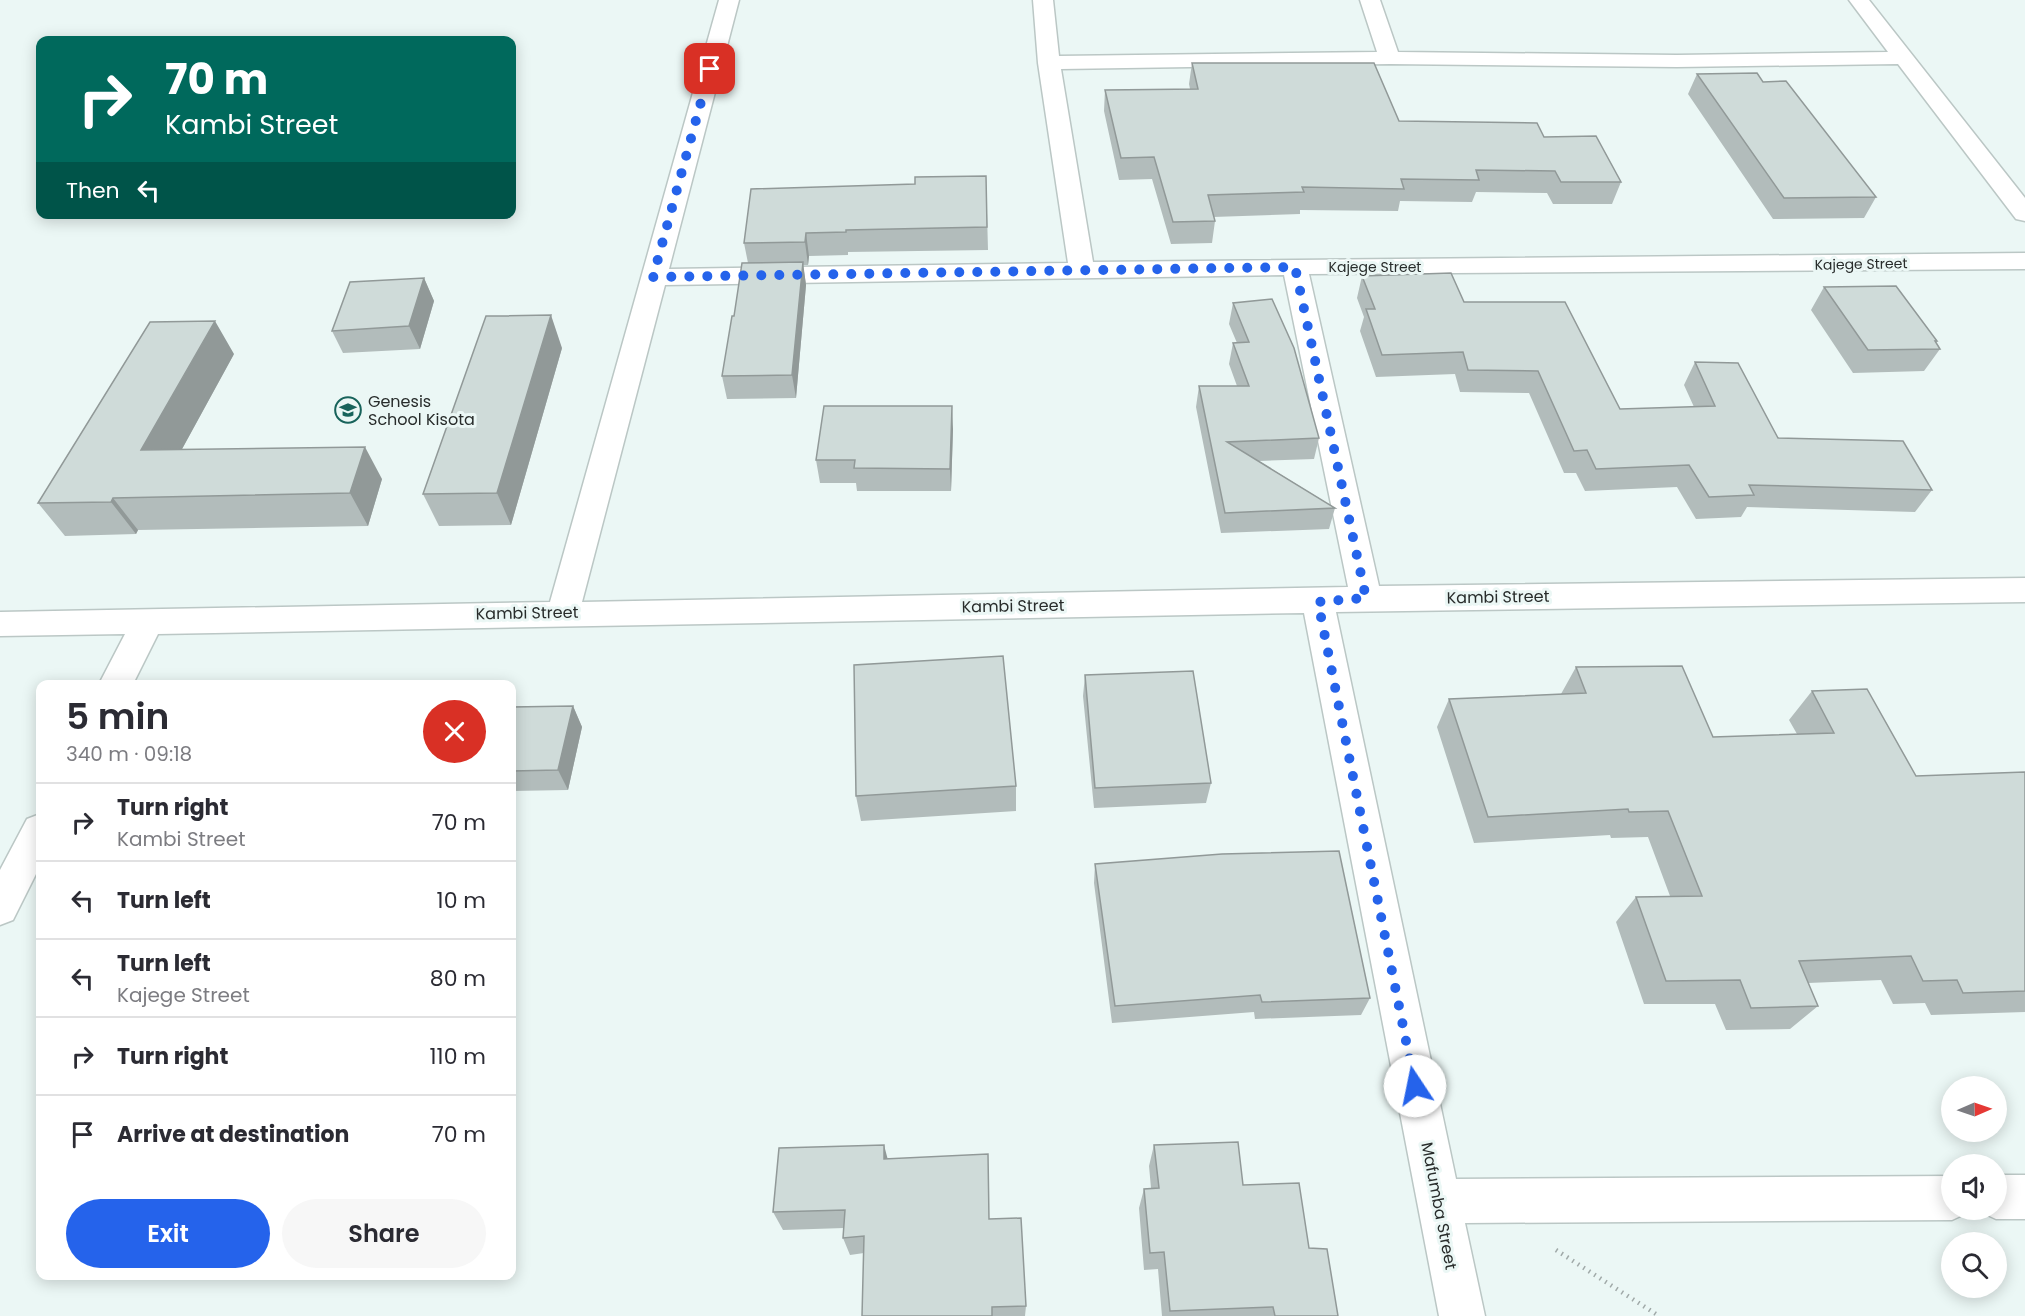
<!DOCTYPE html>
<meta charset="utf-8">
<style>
body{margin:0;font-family:Poppins,sans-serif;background:#f7f7f7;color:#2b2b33;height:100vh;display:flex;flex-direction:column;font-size:22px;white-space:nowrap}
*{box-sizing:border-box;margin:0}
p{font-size:20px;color:#7c7c81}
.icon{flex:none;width:33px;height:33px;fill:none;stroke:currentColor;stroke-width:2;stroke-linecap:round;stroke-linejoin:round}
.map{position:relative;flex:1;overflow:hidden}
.sheet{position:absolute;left:36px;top:680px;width:480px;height:600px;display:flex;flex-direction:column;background:#fff;border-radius:12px;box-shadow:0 3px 15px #0003}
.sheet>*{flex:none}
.banner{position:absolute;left:36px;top:36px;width:480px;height:183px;border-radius:12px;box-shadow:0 3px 15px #0003;background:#00695c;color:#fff;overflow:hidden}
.needle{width:39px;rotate:88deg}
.tools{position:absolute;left:1941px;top:1076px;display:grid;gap:12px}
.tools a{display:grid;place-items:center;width:66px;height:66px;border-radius:50%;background:#fff;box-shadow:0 3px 15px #0003;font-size:30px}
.pin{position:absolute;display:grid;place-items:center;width:51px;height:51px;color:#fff;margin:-26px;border-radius:12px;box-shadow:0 3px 9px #0006}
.me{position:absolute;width:66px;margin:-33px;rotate:349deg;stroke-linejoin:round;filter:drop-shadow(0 0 4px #0008)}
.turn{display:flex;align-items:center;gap:21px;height:126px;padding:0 30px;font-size:27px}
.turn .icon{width:78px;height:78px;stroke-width:2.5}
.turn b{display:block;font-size:42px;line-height:51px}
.then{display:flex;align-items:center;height:57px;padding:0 30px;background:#0003;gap:12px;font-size:22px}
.round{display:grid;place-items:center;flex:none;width:63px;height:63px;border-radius:32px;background:#f7f7f7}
.summary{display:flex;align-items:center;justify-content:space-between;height:102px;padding:0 30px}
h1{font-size:36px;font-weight:600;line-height:45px}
.primary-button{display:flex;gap:12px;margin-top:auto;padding:12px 30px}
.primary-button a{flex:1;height:69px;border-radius:36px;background:#2563eb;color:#fff;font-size:24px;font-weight:600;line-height:69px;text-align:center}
.primary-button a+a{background:#f7f7f7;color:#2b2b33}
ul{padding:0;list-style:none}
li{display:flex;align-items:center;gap:18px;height:78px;padding:0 30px;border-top:2px solid #e1e1e2}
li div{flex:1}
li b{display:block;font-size:22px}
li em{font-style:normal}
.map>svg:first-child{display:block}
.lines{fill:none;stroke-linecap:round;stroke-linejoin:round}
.street-casing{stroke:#bbc7c5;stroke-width:3}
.path{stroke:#a0a9a8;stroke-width:4.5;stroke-dasharray:1.5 5;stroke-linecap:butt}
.street{fill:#fff;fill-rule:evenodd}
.wall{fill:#b2bcbb}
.shaded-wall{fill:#919998}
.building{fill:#cfdbd9;stroke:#919998;stroke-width:1.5}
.route{stroke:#2563eb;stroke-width:10;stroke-dasharray:0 18}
.labels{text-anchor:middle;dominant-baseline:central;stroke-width:6;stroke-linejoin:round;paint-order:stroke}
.far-street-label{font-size:14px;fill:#282c2b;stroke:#ebf7f5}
.poi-label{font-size:16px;fill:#282c2b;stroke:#ebf7f5;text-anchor:start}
.street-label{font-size:16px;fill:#282c2b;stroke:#ebf7f5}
</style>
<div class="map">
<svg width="2025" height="1316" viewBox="0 0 2025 1316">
<rect width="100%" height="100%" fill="#ebf7f5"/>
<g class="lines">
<g class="street-casing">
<path id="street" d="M 719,0 L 739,0 L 669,269 L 1068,263 L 1038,63 L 1033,0 L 1053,0 L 1059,56 L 1377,52 L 1360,0 L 1380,0 L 1398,52 L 1677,55 L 1888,52 L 1849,0 L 1869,0 L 2025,198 L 2025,221 L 2016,219 L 1898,64 L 1677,67 L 1390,64 L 1061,69 L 1093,262 L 2025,253 L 2025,269 L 1309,274 L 1379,586 L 2025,578 L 2025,602 L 1336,612 L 1456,1179 L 1952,1176 L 1952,1209 L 1969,1209 L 1967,1213 L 1952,1220 L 1465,1223 L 1485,1316 L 1439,1316 L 1304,613 L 158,634 L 133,684 L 99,684 L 125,634 L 0,636 L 0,612 L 550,602 ZM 1284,275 L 1348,587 L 582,602 L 665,285 Z
M 40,814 L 40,866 L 13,920 L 0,925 L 0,870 L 27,819 Z
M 1996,1175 L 2025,1175 L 2025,1219 L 1996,1219 L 1981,1212 L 1979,1209 L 1996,1209 Z"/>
</g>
<path class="path" d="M 1556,1250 L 1659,1316"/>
<use href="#street" class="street"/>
</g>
<path class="wall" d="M 1192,63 L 1399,121 L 1544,137 L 1621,182 L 1612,204 L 1553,204 L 1547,193 L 1476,192 L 1472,202 L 1400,201 L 1398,211 L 1300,210 L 1300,214 L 1213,217 L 1215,221 L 1212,243 L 1171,244 L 1152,179 L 1119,180 L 1104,111 L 1105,90 L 1190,89 L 1189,84 Z
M 1697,74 L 1763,82 L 1876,197 L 1864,218 L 1773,219 L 1688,94 Z
M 986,176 L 988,250 L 848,252 L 848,255 L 809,256 L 808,265 L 803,265 L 806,285 L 796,398 L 727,399 L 722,376 L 734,316 L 748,263 L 744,243 L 915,184 Z
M 1362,276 L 1464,302 L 1620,409 L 1694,407 L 1684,385 L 1695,362 L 1778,438 L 1932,490 L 1915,512 L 1747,507 L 1741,517 L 1696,519 L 1677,487 L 1585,491 L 1576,473 L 1564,473 L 1529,393 L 1460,392 L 1455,374 L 1376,377 L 1360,331 L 1364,317 L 1357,298 Z
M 424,278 L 434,301 L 420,349 L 343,353 L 332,331 Z
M 1824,287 L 1937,341 L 1936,342 L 1940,349 L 1924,371 L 1853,373 L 1811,310 Z
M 1233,303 L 1319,438 L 1314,459 L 1259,461 L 1335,508 L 1329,529 L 1221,533 L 1196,407 L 1199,386 L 1237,386 L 1229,364 L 1233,343 L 1237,343 L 1229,324 Z
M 562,348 L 511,525 L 439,526 L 423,494 Z
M 234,354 L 182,449 L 382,479 L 368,526 L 138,530 L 136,534 L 65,536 L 38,503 Z
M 953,429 L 951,491 L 857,491 L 856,483 L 820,483 L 816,460 Z
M 1576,667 L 1713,737 L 1797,734 L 1789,720 L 1812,691 L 1916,776 L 2025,772 L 2025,1012 L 1931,1015 L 1925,1003 L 1893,1004 L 1881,980 L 1808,983 L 1818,1006 L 1790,1029 L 1726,1030 L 1715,1004 L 1644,1004 L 1616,922 L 1636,897 L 1670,896 L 1648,837 L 1611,838 L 1610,835 L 1474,843 L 1437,727 L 1449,699 L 1561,694 Z
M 1085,675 L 1211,783 L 1206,803 L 1094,808 L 1083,696 Z
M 573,706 L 582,727 L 568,790 L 512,791 L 512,707 Z
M 1016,786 L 1016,811 L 861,821 L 856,796 Z
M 1095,864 L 1370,998 L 1361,1015 L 1255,1019 L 1254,1012 L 1112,1023 L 1094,883 Z
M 1154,1145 L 1243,1185 L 1309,1248 L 1338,1316 L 1162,1316 L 1158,1269 L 1144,1270 L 1139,1208 L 1144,1189 L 1151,1188 L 1149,1166 Z
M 888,1159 L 988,1174 L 989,1219 L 1026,1306 L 1025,1316 L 862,1316 L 864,1253 L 850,1255 L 843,1238 L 844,1228 L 783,1230 L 773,1212 Z"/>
<path class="shaded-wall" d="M 806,233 L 809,256 L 808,265 L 805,242 Z
M 803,262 L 806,285 L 796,398 L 792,375 Z
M 424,278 L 434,301 L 420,349 L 409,326 Z
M 551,315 L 562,348 L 511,525 L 497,493 Z
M 215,321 L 234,354 L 164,482 L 141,450 Z
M 952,406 L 953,429 L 951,491 L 950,469 Z
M 365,447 L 382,479 L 368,526 L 350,493 Z
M 113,498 L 138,530 L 136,534 L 111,502 Z
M 573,706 L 582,727 L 568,790 L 558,770 Z
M 884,1145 L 889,1164 L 884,1159 Z"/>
<path class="building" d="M 1192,63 L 1374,63 L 1399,121 L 1537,123 L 1544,137 L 1596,136 L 1621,182 L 1561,182 L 1555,171 L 1476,170 L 1479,180 L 1401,179 L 1404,189 L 1302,187 L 1304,192 L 1208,195 L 1215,221 L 1173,222 L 1154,157 L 1121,158 L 1105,90 L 1198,89 Z
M 1757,73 L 1763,82 L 1786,81 L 1876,197 L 1784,198 L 1697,74 Z
M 986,176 L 987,227 L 846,230 L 846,232 L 806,233 L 805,242 L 744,243 L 751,189 L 915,184 L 915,177 Z
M 803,262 L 792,375 L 722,376 L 732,316 L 734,316 L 742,263 Z
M 1451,273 L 1464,302 L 1565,302 L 1620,409 L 1715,406 L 1695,362 L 1738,363 L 1778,438 L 1903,441 L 1932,490 L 1749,485 L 1754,495 L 1709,497 L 1689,465 L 1596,469 L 1587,450 L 1574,451 L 1538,371 L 1468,370 L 1463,352 L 1382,355 L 1366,309 L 1375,309 L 1362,276 Z
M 424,278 L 409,326 L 332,331 L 350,282 Z
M 1896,286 L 1937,341 L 1935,341 L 1940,349 L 1868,350 L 1824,287 Z
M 1272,299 L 1294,348 L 1319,438 L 1227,442 L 1335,508 L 1225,513 L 1199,386 L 1249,386 L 1233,343 L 1249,342 L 1233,303 Z
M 551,315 L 497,493 L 423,494 L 486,316 Z
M 215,321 L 141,450 L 365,447 L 350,493 L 113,498 L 111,502 L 38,503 L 150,322 Z
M 824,406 L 952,406 L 950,469 L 854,468 L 855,460 L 816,460 Z
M 1003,656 L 1016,786 L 856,796 L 854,665 Z
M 1682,666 L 1713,737 L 1834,733 L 1812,691 L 1867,689 L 1916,776 L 2025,772 L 2025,991 L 1963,993 L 1957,980 L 1923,981 L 1911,956 L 1799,961 L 1818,1006 L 1751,1008 L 1740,980 L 1666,981 L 1636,897 L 1702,896 L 1668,811 L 1629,812 L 1628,809 L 1488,817 L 1449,699 L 1586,693 L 1576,667 Z
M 1193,671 L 1211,783 L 1095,788 L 1085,675 Z
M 573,706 L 558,770 L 512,771 L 512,707 Z
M 1339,851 L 1370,998 L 1262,1002 L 1260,995 L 1115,1006 L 1095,864 L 1222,854 Z
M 1238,1142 L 1243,1185 L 1299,1183 L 1309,1248 L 1327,1249 L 1338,1316 L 1275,1316 L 1273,1307 L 1170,1311 L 1164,1252 L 1150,1253 L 1144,1189 L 1159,1188 L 1154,1145 Z
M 884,1145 L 884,1159 L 988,1154 L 989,1219 L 1021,1218 L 1026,1306 L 992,1307 L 992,1316 L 862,1316 L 864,1236 L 843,1238 L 845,1210 L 773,1212 L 779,1148 Z"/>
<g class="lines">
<path class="route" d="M 710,69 L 653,277 L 1295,267 L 1366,598 L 1318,602 L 1415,1086"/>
</g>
<defs>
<g id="school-ring" transform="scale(1.35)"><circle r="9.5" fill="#ebf7f5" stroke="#18635b" stroke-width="1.5"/><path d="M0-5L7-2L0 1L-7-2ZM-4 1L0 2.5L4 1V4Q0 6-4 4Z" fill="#18635b"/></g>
</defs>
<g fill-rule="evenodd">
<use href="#school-ring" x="348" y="410"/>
</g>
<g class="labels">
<g class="far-street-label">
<text transform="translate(1861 264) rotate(-1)">Kajege Street</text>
<text x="1375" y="267">Kajege Street</text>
</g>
<g class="poi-label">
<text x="368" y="401">Genesis<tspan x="368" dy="18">School Kisota</tspan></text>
</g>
<g class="street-label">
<text transform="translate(1498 597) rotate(-1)">Kambi Street</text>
<text transform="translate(1013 606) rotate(-1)">Kambi Street</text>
<text transform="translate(527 613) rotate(-1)">Kambi Street</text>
<text transform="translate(1439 1206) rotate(79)">Mafumba Street</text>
</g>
</g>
</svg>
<div class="tools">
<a><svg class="needle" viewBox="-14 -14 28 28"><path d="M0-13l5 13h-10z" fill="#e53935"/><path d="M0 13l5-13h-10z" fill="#7c7c81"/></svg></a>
<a><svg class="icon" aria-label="sound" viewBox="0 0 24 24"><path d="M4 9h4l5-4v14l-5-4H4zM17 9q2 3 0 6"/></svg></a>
<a><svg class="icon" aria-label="search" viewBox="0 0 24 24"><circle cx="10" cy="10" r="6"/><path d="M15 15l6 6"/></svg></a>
</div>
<div class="pin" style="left:710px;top:69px;background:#d93025"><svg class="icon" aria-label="arrive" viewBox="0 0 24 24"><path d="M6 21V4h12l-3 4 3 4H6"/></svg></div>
<svg class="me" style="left:1415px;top:1086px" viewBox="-20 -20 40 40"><circle r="19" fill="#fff"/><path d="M0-13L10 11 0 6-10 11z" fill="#2563eb"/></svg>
<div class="banner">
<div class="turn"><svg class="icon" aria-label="right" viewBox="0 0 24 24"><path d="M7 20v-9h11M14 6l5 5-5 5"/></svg><div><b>70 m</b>Kambi Street</div></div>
<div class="then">Then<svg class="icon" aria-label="left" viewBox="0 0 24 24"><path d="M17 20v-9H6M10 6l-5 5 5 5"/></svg></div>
</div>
<section class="sheet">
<div class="summary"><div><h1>5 min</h1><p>340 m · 09:18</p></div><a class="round" style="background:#d93025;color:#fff"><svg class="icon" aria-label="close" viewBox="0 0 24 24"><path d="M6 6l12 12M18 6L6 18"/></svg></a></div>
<ul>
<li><svg class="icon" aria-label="right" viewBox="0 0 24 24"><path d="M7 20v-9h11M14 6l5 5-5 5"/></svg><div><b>Turn right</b><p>Kambi Street</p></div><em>70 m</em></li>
<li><svg class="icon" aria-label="left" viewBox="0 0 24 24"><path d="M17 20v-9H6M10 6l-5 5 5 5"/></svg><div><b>Turn left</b></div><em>10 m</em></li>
<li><svg class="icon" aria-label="left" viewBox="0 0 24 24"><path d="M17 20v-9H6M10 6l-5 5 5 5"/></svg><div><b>Turn left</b><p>Kajege Street</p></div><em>80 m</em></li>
<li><svg class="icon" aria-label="right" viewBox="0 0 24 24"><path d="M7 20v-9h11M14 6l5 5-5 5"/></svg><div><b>Turn right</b></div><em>110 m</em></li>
<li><svg class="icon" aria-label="arrive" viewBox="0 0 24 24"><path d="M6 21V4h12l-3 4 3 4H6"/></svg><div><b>Arrive at destination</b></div><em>70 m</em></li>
</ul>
<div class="primary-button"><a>Exit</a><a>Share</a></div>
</section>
</div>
